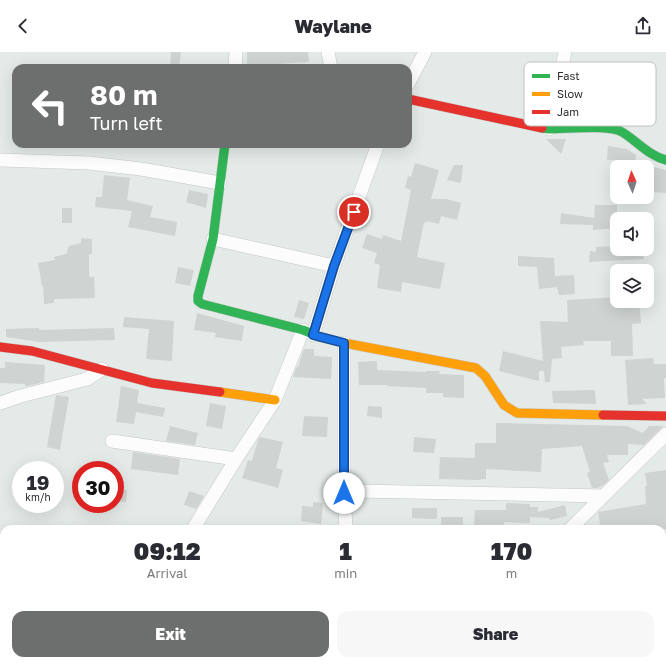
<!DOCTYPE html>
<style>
body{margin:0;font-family:"Golos Text",sans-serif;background:#f7f7f7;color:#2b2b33;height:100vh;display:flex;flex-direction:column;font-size:15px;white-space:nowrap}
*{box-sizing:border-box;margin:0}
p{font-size:13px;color:#7c7c81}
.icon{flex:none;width:22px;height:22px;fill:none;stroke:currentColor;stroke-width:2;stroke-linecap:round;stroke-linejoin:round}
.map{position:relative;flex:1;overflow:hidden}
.panel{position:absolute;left:0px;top:473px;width:666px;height:140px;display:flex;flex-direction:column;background:#fff;border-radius:12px 12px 0 0;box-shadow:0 4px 16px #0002}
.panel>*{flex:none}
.guide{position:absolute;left:12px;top:12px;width:400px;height:84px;border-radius:12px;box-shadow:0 4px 16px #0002;background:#6d6f6e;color:#fff;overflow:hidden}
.needle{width:26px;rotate:357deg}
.fabs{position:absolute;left:610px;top:108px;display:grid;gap:8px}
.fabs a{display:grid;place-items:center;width:44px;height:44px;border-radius:8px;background:#fff;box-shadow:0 4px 16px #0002;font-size:20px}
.speed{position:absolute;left:12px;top:409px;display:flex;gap:8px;font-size:20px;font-weight:700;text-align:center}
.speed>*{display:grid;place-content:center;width:52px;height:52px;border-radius:50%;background:#fff;box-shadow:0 4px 16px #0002;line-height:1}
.speed small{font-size:10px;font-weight:400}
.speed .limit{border:6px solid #d22;background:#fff;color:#111}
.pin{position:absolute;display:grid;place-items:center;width:34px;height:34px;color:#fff;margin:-17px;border:2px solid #fff;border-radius:50%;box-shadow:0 1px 4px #0007}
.me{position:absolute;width:44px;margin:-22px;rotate:0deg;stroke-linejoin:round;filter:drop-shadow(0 0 3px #0008)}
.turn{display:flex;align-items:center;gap:14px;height:84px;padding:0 12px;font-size:18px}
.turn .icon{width:52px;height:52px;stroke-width:2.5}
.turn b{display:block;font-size:28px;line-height:34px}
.eta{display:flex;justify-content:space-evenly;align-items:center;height:68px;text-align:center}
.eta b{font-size:24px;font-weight:800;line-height:28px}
.primary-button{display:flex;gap:8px;margin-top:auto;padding:8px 12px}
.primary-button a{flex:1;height:46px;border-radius:12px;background:#6d6f6e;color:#fff;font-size:16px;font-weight:800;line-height:46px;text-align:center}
.primary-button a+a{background:#f7f7f7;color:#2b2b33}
header{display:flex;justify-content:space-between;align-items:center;height:52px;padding:0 12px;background:#fff;font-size:18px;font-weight:800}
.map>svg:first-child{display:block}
.building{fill:#cfd3d1}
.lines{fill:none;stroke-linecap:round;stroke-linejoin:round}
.lane-casing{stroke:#c6c6c6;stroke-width:8}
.street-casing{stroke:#c6c6c6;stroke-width:14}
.fast-casing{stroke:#c6c6c6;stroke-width:10}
.slow-casing{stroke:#c6c6c6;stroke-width:10}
.jam-casing{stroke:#c6c6c6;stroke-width:10}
.lane{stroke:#fbfcfb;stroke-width:6}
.street{stroke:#fbfcfb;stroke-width:13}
.fast{stroke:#30b455;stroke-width:9}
.slow{stroke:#ff9f0a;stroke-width:9}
.jam{stroke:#e5322d;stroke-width:9}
.route-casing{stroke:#114b97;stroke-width:10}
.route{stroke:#1a73e8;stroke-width:7}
.key{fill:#fff;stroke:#c0c0c0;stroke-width:1}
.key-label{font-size:11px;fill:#2d2d2d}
</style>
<header><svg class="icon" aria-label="back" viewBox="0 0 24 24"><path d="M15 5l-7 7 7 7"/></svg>Waylane<svg class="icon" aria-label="share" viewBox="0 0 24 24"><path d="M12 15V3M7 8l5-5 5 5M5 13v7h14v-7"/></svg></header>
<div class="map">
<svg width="666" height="613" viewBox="0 0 666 613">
<rect width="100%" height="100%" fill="#e4eae7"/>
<path class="building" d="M 171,0 L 181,0 L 179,16 L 170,16 Z
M 247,0 L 308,0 L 309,10 L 247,14 Z
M 546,87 L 566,87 L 561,102 Z
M 608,94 L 627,97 L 636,103 L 634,115 L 616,115 L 618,108 L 607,108 Z
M 415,111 L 439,118 L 431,147 L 446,147 L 461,151 L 457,168 L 441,164 L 439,172 L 427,169 L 426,171 L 424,170 L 417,205 L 445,211 L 440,237 L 402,230 L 401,240 L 377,236 L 380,213 L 374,211 L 377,201 L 362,196 L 367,182 L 382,187 L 383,183 L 401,189 L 411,138 L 405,136 L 408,124 L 411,125 Z
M 454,113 L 463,113 L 461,131 L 447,128 Z
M 654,115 L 666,118 L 666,141 L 649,140 Z
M 104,123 L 130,126 L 127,148 L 153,154 L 150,165 L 177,170 L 175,184 L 128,175 L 132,159 L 95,155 L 96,145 L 102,145 Z
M 189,138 L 208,142 L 206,156 L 186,150 Z
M 595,153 L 617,153 L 617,176 L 593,178 L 593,173 L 560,172 L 561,161 L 594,166 Z
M 62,156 L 72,156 L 72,171 L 62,171 Z
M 81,186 L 92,187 L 92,202 L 89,202 L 89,225 L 94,225 L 95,246 L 54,247 L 54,251 L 44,252 L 43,234 L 42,234 L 38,211 L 55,208 L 54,205 L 66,202 L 69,194 L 81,191 Z
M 617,194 L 617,197 L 641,197 L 644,207 L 589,210 L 590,199 L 596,200 L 596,195 Z
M 518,204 L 554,206 L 555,224 L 574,223 L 575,242 L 559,243 L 557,235 L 539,237 L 537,215 L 518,214 Z
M 178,215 L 194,218 L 190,234 L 175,231 Z
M 617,245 L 617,249 L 639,249 L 641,271 L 632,272 L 633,304 L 611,304 L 611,289 L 583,289 L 584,293 L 561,295 L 562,306 L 552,307 L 550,330 L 545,330 L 544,319 L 539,319 L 539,329 L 499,319 L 503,299 L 543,309 L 540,269 L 568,270 L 567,248 Z
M 299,248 L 309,251 L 304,267 L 294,265 Z
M 197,261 L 244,274 L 242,289 L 215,285 L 216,281 L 194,278 Z
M 124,265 L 174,269 L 172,309 L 146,307 L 149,277 L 123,275 Z
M 39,276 L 39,278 L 114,276 L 115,288 L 39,290 L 6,285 L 6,277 Z
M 304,297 L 314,297 L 314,304 L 332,305 L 331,327 L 293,325 L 297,314 L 299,314 L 300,308 Z
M 653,306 L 654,312 L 666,312 L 666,326 L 664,326 L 665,346 L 642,347 L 647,352 L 628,353 L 625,308 Z
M 377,309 L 377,318 L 426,320 L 426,319 L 440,319 L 439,322 L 464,323 L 464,346 L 443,345 L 443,341 L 426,341 L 426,336 L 387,334 L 387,333 L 359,333 L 358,310 Z
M 5,310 L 45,313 L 44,330 L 28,334 L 25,334 L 25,332 L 0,331 L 0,316 L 5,316 Z
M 121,334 L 139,338 L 137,351 L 165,356 L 163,365 L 136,360 L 134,372 L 116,370 Z
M 595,338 L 596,352 L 553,351 L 552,339 Z
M 56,343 L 69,345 L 60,398 L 47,395 Z
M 210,351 L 226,354 L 222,377 L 206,374 Z
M 368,354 L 382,355 L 382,366 L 367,364 Z
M 304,364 L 328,365 L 327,385 L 302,384 Z
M 496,371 L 627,374 L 643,381 L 649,374 L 663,374 L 644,393 L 628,392 L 628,403 L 607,403 L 609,410 L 603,411 L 609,428 L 602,434 L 597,436 L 592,436 L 587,421 L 590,420 L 582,394 L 542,397 L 541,420 L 486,417 L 486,427 L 480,427 L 481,428 L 439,427 L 440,405 L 475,406 L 475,391 L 496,391 Z
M 170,374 L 198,381 L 195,393 L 166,389 Z
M 260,385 L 283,390 L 276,416 L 283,418 L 278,436 L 242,426 L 248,408 L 252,409 L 258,388 Z
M 414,385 L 436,387 L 434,401 L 413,400 Z
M 133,400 L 180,407 L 178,423 L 131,417 Z
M 666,418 L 666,477 L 601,477 L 598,460 L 646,452 L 645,434 L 647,434 L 645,421 Z
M 115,437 L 127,438 L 126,450 L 115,449 Z
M 189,439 L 204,444 L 196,457 L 184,453 Z
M 313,450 L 323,451 L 321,472 L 301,469 L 302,454 L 313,455 Z
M 506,451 L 530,452 L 530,455 L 538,455 L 538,460 L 565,453 L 567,464 L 550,468 L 549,466 L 530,465 L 530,471 L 504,470 L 504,475 L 474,474 L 475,458 L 506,458 Z
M 412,456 L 437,456 L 437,467 L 412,466 Z
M 441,465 L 463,465 L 463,477 L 441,477 Z"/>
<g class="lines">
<g class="lane-casing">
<path id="lane" d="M 0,508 L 4,508"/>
</g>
<g class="street-casing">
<path id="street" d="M 328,0 L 331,16
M 235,16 L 236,0
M 408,32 L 425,0
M 549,77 L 565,0
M 0,108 L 89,111 L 141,117 L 220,131
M 213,187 L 334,214
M 313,283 L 334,214 L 378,92
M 344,291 L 344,441 L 346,477
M 0,351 L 21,344 L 87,327 L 102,317
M 112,389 L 236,407
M 344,441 L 357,439 L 603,444
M 193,477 L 236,407 L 275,348 L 303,278
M 570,477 L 666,382
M 662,495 L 666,492
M 0,568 L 4,569
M 461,609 L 461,613
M 134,613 L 136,609
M 419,613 L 423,609
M 658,613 L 658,609"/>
</g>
<g class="fast-casing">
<path id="fast" d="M 542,76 L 549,77 C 566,77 609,72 622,80 C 637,89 649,104 666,108
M 225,92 L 213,187 L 198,244 L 198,249 L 202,252 L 303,278 L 320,285"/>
</g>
<g class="slow-casing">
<path id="slow" d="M 320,285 L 344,291 L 476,316 L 485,324 L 504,353 L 517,361 L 603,363
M 220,340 L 275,348"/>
</g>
<g class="jam-casing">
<path id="jam" d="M 408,47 L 542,76
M 0,295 L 32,299 L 152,331 L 220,340
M 603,363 L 666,364"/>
</g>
<use href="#lane" class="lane"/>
<use href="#street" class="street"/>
<use href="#fast" class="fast"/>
<use href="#slow" class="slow"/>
<use href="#jam" class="jam"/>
</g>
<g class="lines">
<g class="route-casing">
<path id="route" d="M 344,441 L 344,291 L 313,283 L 334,214 L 354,160"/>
</g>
<use href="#route" class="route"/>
</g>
<rect x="524" y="10" width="132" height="64" rx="6" class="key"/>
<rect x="532" y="22" width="18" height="4" fill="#30b455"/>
<rect x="532" y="40" width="18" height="4" fill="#ff9f0a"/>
<rect x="532" y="58" width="18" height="4" fill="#e5322d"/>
<g class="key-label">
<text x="557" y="28">Fast</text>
<text x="557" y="46">Slow</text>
<text x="557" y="64">Jam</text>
</g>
</svg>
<div class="fabs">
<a><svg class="needle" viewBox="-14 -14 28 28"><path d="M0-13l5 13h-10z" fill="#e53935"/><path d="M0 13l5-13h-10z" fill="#7c7c81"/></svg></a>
<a><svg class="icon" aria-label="sound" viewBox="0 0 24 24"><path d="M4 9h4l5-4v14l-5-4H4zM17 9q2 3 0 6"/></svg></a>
<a><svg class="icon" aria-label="layers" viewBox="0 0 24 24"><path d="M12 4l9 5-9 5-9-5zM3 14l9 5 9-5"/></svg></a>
</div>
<div class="speed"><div>19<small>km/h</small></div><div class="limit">30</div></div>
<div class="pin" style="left:354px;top:160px;background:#d93025"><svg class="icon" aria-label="arrive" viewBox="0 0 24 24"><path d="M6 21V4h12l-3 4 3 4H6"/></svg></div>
<svg class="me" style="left:344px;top:441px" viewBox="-20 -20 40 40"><circle r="19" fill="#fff"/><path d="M0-13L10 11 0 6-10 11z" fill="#1a73e8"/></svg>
<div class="guide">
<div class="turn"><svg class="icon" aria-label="left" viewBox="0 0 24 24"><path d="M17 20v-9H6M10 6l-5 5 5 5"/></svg><div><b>80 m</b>Turn left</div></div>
</div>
<section class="panel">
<div class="eta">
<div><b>09:12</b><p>Arrival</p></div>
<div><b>1</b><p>min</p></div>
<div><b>170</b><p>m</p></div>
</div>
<div class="primary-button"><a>Exit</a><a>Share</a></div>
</section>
</div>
